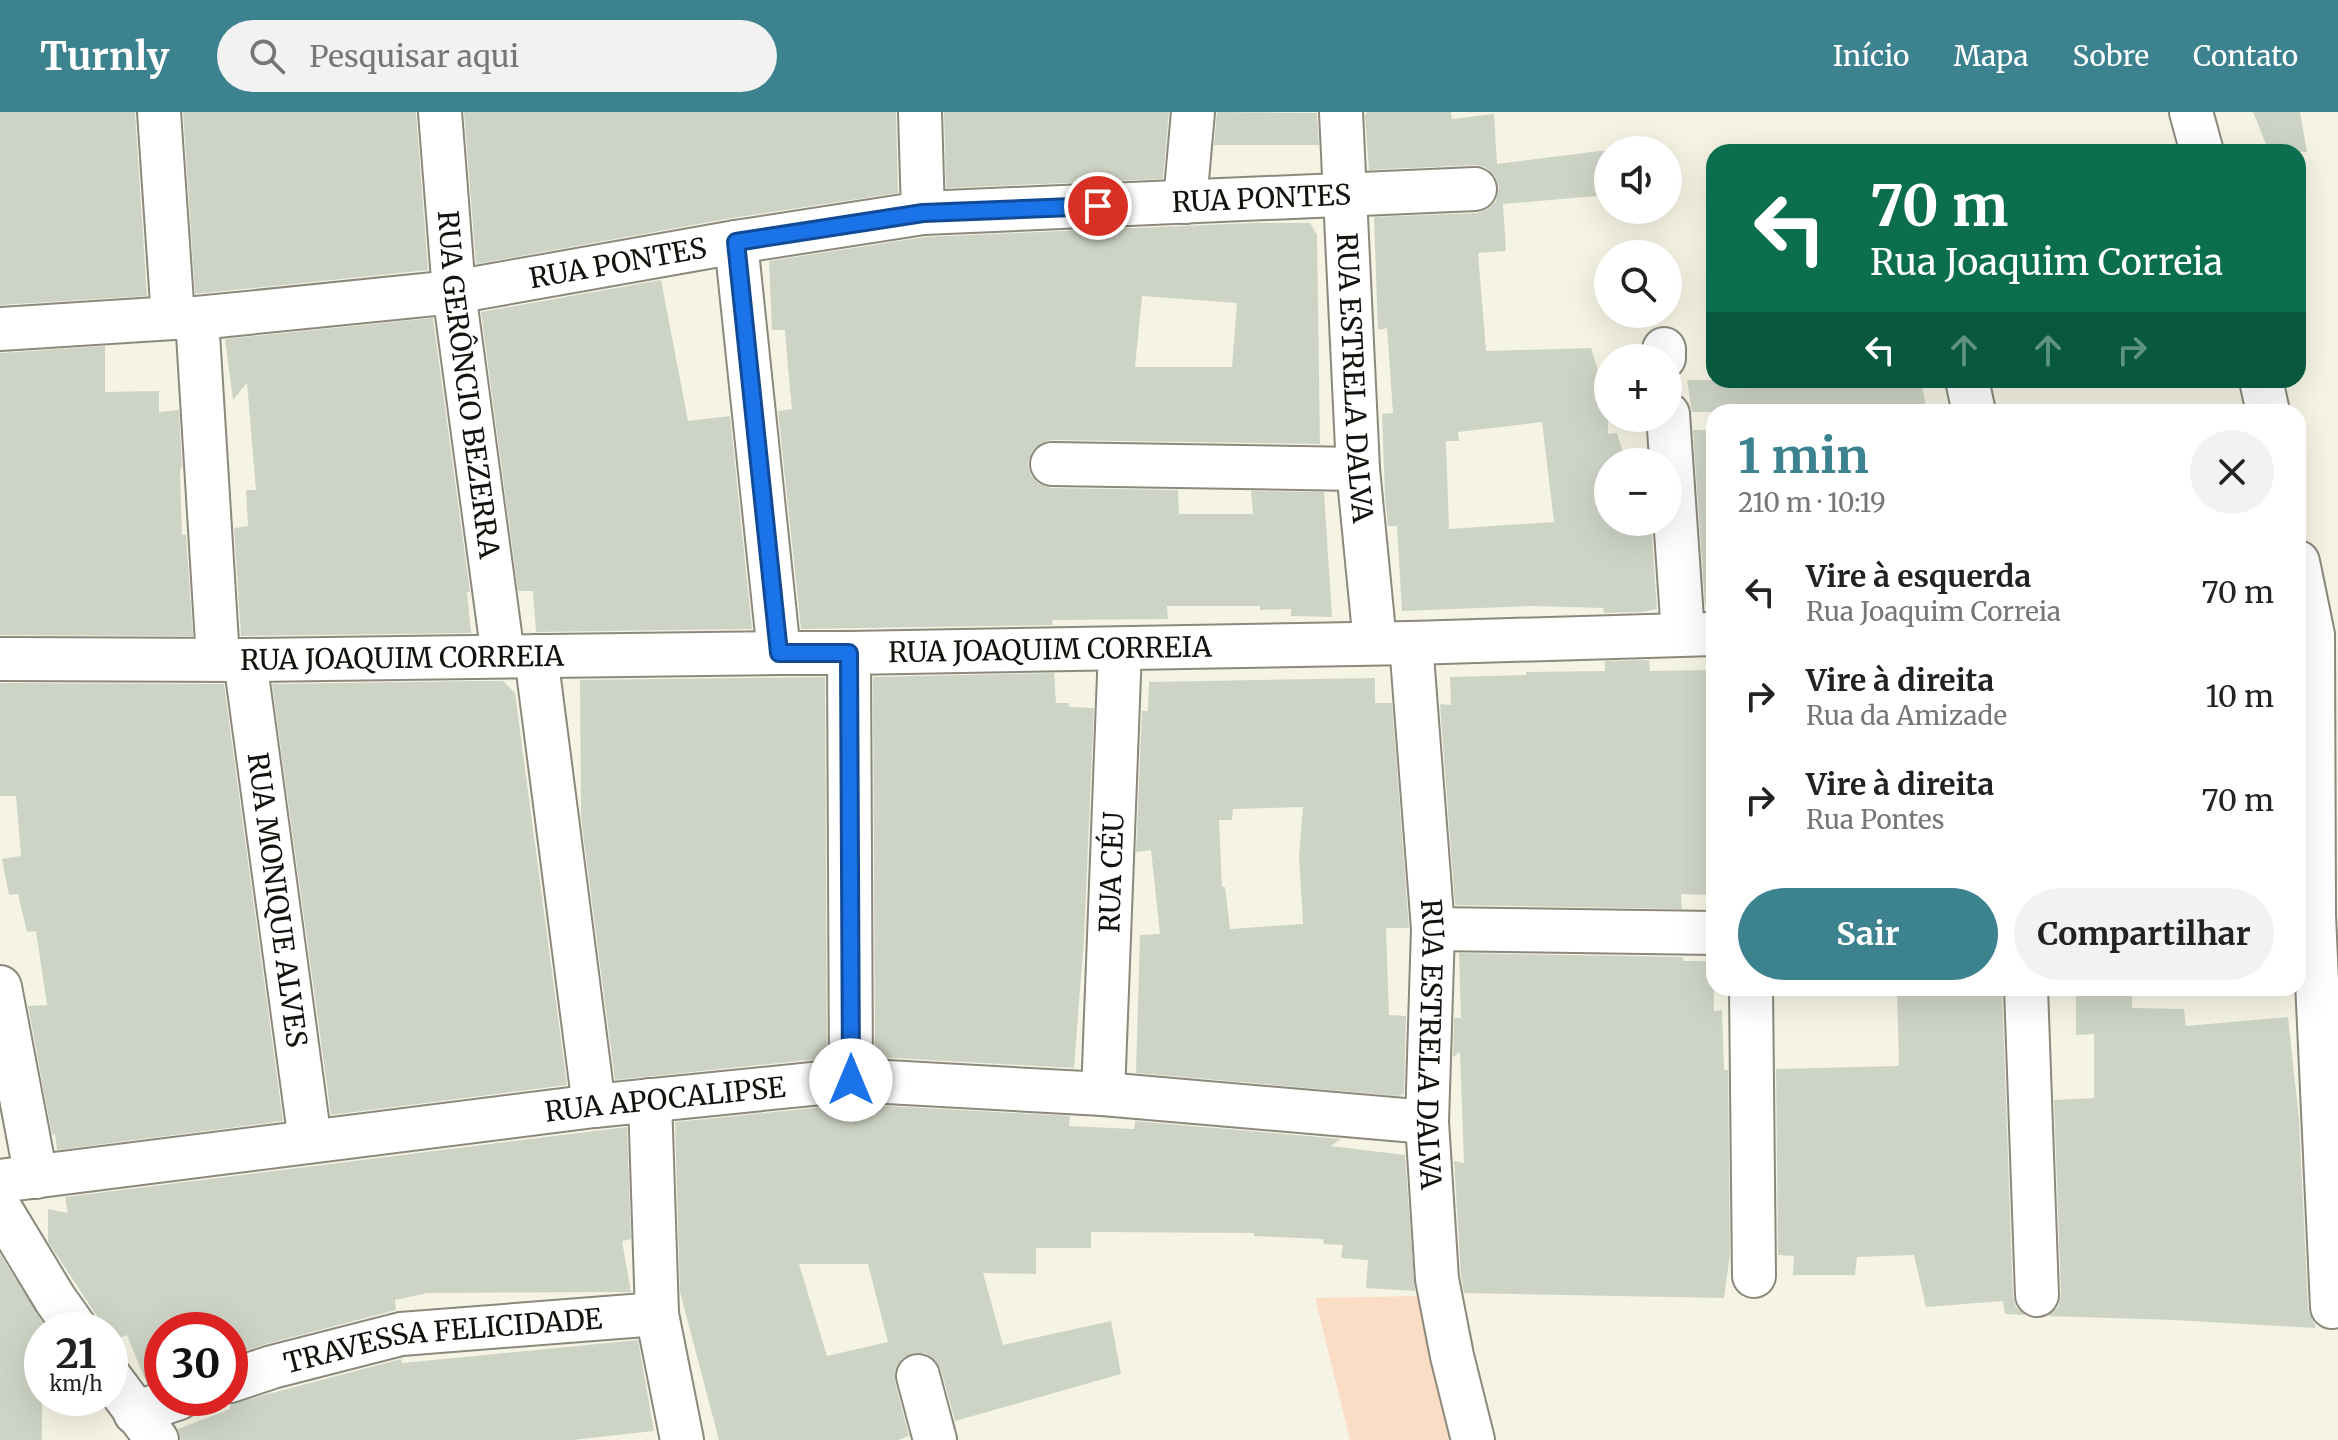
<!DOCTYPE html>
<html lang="pt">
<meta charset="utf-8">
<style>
body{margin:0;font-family:Merriweather,serif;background:#f2f2f2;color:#222;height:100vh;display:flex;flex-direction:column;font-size:30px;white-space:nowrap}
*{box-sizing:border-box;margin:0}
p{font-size:26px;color:#767676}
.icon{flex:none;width:44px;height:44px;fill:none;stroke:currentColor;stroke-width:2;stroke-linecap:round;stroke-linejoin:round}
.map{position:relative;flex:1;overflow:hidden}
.sheet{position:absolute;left:1706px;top:292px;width:600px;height:592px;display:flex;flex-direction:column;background:#fff;border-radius:24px;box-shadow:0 8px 32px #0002}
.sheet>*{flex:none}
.banner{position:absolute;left:1706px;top:32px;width:600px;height:244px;border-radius:24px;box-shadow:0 8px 32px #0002;background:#0b6e4f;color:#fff;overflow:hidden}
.buttons{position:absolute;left:1594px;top:24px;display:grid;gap:16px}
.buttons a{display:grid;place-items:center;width:88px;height:88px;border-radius:50%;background:#fff;box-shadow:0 8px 32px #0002;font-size:40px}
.speed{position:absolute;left:24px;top:1200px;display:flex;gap:16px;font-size:40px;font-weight:700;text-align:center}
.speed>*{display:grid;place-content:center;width:104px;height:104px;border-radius:50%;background:#fff;box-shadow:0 8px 32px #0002;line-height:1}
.speed small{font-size:20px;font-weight:400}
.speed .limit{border:12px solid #d22;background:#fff;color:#111}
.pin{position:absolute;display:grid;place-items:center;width:68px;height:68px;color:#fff;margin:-34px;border:4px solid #fff;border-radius:50%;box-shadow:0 2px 8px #0007}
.me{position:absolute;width:88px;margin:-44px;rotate:0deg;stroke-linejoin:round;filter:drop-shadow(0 0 6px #0008)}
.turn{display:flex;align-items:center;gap:28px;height:168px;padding:0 32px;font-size:36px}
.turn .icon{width:104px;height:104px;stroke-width:2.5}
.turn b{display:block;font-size:56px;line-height:68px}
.lanes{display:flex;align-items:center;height:76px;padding:0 32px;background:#0003;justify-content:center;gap:40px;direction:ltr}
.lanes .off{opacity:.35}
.round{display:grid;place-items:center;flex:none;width:84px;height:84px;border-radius:42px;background:#f2f2f2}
.headline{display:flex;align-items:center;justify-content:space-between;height:136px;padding:0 32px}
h1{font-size:48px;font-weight:700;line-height:60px;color:#3d828f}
.cta{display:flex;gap:16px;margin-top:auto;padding:16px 32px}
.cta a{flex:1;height:92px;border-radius:48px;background:#3d828f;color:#fff;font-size:32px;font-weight:700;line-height:92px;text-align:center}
.cta a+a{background:#f2f2f2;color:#222}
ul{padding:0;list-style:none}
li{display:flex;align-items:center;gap:24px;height:104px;padding:0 32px}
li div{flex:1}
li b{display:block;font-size:30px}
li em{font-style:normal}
header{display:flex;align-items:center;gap:48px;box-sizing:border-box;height:112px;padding:0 40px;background:#3d828f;color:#fff}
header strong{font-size:38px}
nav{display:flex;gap:44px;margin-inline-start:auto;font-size:28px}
.search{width:560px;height:72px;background:#f2f2f2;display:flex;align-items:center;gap:20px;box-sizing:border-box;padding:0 28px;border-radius:44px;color:#767676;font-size:30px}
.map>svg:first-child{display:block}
.green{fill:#fbddc5}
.building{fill:#ced4c5;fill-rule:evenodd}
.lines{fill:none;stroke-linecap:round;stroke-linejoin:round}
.street-casing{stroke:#8a897b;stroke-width:46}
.street{stroke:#fff;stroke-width:42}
.route-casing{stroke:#114b97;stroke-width:20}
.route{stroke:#1a73e8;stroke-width:14}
.labels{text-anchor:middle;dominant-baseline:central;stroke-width:7;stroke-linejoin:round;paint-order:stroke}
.street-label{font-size:28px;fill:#13130d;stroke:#fff}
</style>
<header>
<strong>Turnly</strong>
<div class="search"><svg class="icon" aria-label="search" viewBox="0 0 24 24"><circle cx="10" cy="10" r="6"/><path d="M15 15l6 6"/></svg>Pesquisar aqui</div>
<nav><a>Início</a><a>Mapa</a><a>Sobre</a><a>Contato</a></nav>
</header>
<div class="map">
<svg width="2338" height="1328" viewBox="0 0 2338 1328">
<rect width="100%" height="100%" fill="#f5f4e4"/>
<path class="green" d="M 1419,1184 L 1451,1328 L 1350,1328 L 1315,1186 Z"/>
<path class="building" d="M 0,0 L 135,0 L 147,184 L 0,193 Z
M 183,0 L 416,0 L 428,158 L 195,182 Z
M 464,0 L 896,0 L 898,81 L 732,106 L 476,152 Z
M 944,0 L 1169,0 L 1163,67 L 946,76 Z
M 1217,0 L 1317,1 L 1319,33 L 1214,33 Z
M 1367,0 L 1451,0 L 1452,7 L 1494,2 L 1497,52 L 1608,38 L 1608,83 L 1503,92 L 1506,139 L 1478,141 L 1486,239 L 1591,236 L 1608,291 L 1608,322 L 1617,321 L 1626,350 L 1608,350 L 1608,410 L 1651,410 L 1657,497 L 1642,500 L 1604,501 L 1603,496 L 1531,494 L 1402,499 L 1397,414 L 1388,414 L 1385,385 L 1382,302 L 1393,301 L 1387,216 L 1378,218 L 1374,105 L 1477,101 L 1488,97 L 1496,89 L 1499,75 L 1495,64 L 1485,55 L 1475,53 L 1369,58 L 1365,3 ZM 1542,310 L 1554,410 L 1449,417 L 1446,329 L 1459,329 L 1458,320 Z
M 2253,0 L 2300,0 L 2307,40 L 2269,40 Z
M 1253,111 L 1310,111 L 1317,123 L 1320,332 L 1052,328 L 1041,331 L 1032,339 L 1028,352 L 1031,364 L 1039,372 L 1051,376 L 1178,378 L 1179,402 L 1253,402 L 1251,379 L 1324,380 L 1332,505 L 1291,504 L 1291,497 L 1260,498 L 1260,494 L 1167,494 L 1168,507 L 1052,508 L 1053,513 L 801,517 L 778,299 L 792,297 L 788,256 L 785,218 L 772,218 L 769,149 L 925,125 ZM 1142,184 L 1237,191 L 1232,255 L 1135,255 Z
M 661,168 L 688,309 L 730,304 L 752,517 L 536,520 L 533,479 L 518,479 L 481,200 Z
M 433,206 L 470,480 L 467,480 L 471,521 L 241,524 L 234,416 L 248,414 L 246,378 L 256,378 L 247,271 L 233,288 L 225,227 Z
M 105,234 L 105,280 L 159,279 L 159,300 L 179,298 L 182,355 L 180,358 L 182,423 L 186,423 L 193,524 L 0,523 L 0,241 Z
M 1687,268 L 1921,268 L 1927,300 L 1692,300 Z
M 1693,318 L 1714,318 L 1714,492 L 1705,492 Z
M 1649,548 L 1650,559 L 1714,558 L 1714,783 L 1681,782 L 1682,797 L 1455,793 L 1440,592 L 1451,593 L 1450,565 L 1526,563 L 1526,560 L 1605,559 L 1605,549 Z
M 1054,561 L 1056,591 L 1069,591 L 1069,595 L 1094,596 L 1084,827 L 1074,956 L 875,945 L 873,565 Z
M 825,565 L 827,946 L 615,968 L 581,706 L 580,568 Z
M 1375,566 L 1375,591 L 1392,591 L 1409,816 L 1386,816 L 1389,903 L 1406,904 L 1404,981 L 1400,984 L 1136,961 L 1140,823 L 1160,822 L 1151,738 L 1136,740 L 1142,599 L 1148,599 L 1149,570 ZM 1303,695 L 1299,744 L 1303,812 L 1230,817 L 1225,775 L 1222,775 L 1219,708 L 1232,708 L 1233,697 Z
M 475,569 L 503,569 L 515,581 L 567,973 L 331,1003 L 272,572 Z
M 0,571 L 224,572 L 283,1009 L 57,1038 L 55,1022 L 52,1023 L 28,894 L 47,893 L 36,819 L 27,820 L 18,782 L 9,783 L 2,747 L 21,744 L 16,684 L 0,684 Z
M 1459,841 L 1683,845 L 1683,849 L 1714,849 L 1714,899 L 1722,898 L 1724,958 L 1728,958 L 1730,1142 L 1724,1186 L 1464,1181 L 1461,1164 L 1454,1049 L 1464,1051 L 1460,940 L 1453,945 L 1454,906 L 1461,906 Z
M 1897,876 L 2002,876 L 2013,1184 L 2016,1195 L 2025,1203 L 2005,1202 L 2003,1189 L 1926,1195 L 1914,1143 L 1857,1145 L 1855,1163 L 1793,1163 L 1794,1144 L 1778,1143 L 1776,957 L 1899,954 Z
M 2076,876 L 2132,876 L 2132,896 L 2184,897 L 2186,914 L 2288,905 L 2299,1007 L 2308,1196 L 2316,1216 L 2174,1208 L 2048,1204 L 2058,1195 L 2061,1182 L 2054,988 L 2094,986 L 2094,922 L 2076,923 Z
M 852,992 L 1070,1004 L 1069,1014 L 1134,1017 L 1135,1009 L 1341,1027 L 1331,1034 L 1405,1043 L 1415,1179 L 1366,1176 L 1368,1148 L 1341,1146 L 1343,1133 L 1324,1132 L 1323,1127 L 1254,1124 L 1254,1121 L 1091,1120 L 1091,1136 L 1036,1136 L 1036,1162 L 983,1161 L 1003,1233 L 1111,1209 L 1121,1262 L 955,1309 L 941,1258 L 935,1248 L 925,1241 L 913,1241 L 902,1247 L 895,1259 L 895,1270 L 909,1324 L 898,1328 L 719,1328 L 680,1180 L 675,1010 ZM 799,1152 L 868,1152 L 888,1230 L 827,1244 Z
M 627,1015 L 631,1127 L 622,1129 L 631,1180 L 427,1181 L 395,1188 L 396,1198 L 266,1232 L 230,1244 L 230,1218 L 162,1218 L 162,1266 L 147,1272 L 127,1223 L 112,1228 L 110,1218 L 101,1218 L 97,1204 L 48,1130 L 48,1097 L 68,1101 L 65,1085 Z
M 0,1142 L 48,1218 L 42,1218 L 42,1328 L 0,1328 Z
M 638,1228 L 654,1319 L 572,1328 L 181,1328 L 178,1317 L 230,1297 L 230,1292 L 401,1247 L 402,1251 Z"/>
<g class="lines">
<g class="street-casing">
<g id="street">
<path d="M 159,0 L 173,206"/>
<path id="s1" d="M 440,0 L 454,180 L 503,544"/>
<path d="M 920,0 L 923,101"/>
<path id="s2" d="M 1341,0 L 1358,357 L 1375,531"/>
<path d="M 2191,0 L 2202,40"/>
<path d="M 1185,90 L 1193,0"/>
<path d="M 736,130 L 779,541"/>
<path d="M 197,206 L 218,547"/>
<path id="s3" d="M 0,217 L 173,206 L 197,206 L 454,180 L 736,130 L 923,101 L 1475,77"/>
<path d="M 1664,237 L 1664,246"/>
<path d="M 1967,268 L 1974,300"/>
<path d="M 2261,268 L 2268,300"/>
<path d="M 1668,302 L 1683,522"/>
<path d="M 1052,352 L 1358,357"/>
<path d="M 2298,450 L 2313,523 L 2314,804 L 2332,1195"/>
<path id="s4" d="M 1411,531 L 1433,817 L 1427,1010 L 1437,1167 L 1452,1244 L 1473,1328"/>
<path d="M 849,541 L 851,968"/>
<path d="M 536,544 L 594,994"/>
<path id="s5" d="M 0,547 L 245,548 L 779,541 L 849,541 L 1411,531 L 1714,522"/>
<path id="s6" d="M 245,548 L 310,1029"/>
<path d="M 1433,817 L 1714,821"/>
<path d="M 0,875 L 36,1065"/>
<path d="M 1751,876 L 1754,1164"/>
<path d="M 2026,876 L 2037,1183"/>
<path id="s7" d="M 1103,982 L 1120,537"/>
<path d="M 650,988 L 657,1202 L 682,1328"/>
<path id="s8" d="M 0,1069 L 594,994 L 851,968 L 1103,982 L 1427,1010"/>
<path d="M 0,1096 L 55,1187 L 77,1218"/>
<path d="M 918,1264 L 935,1328"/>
<path d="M 110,1265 L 157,1328"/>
<path id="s9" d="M 230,1269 L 272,1255 L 401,1222 L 657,1202"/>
<path d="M 135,1301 L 179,1286"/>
</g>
</g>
<use href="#street" class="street"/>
</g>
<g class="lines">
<g class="route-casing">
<path id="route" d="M 851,968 L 849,541 L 779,541 L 736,130 L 923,101 L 1098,94"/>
</g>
<use href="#route" class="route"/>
</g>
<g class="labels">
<g class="street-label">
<text stroke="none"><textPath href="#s3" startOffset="1270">RUA PONTES</textPath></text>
<text stroke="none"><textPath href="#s3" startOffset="622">RUA PONTES</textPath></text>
<text stroke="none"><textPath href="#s2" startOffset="266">RUA ESTRELA DALVA</textPath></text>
<text stroke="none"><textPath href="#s1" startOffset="274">RUA GERÔNCIO BEZERRA</textPath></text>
<text stroke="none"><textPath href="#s5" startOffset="1050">RUA JOAQUIM CORREIA</textPath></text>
<text stroke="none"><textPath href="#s5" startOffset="402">RUA JOAQUIM CORREIA</textPath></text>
<text stroke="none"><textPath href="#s7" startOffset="222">RUA CÉU</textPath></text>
<text stroke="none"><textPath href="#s6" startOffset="242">RUA MONIQUE ALVES</textPath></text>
<text stroke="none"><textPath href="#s4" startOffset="402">RUA ESTRELA DALVA</textPath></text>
<text stroke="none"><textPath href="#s8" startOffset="670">RUA APOCALIPSE</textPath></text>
<text stroke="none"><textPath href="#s9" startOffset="218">TRAVESSA FELICIDADE</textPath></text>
</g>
</g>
</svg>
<div class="buttons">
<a><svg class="icon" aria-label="sound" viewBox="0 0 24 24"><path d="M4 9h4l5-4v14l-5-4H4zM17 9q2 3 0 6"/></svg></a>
<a><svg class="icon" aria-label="search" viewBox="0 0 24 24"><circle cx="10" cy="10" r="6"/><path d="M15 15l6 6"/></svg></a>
<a>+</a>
<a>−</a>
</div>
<div class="speed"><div>21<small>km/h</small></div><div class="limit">30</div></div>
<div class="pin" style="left:1098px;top:94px;background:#d93025"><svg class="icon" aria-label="arrive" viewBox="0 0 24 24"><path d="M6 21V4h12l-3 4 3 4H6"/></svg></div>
<svg class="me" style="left:851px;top:968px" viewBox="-20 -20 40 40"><circle r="19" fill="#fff"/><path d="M0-13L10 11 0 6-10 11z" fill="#1a73e8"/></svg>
<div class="banner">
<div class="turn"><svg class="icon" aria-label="left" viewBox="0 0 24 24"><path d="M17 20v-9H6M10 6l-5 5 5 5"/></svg><div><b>70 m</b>Rua Joaquim Correia</div></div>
<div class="lanes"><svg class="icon" aria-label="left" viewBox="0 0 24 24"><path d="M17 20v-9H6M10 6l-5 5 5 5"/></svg><svg class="icon off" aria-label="ahead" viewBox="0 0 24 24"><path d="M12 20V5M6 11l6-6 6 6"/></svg><svg class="icon off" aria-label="ahead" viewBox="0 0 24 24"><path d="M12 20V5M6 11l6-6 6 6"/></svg><svg class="icon off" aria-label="right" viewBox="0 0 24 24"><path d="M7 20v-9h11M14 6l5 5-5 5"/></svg></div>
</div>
<section class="sheet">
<div class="headline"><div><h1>1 min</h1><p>210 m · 10:19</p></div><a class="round"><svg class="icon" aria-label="close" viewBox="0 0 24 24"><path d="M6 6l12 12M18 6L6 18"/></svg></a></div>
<ul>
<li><svg class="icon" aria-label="left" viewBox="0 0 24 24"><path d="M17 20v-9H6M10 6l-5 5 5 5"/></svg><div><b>Vire à esquerda</b><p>Rua Joaquim Correia</p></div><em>70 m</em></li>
<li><svg class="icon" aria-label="right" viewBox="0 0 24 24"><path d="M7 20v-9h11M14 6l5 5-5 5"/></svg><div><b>Vire à direita</b><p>Rua da Amizade</p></div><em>10 m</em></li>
<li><svg class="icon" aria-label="right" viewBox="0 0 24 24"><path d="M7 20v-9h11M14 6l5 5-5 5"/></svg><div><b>Vire à direita</b><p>Rua Pontes</p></div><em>70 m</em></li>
</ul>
<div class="cta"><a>Sair</a><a>Compartilhar</a></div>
</section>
</div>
